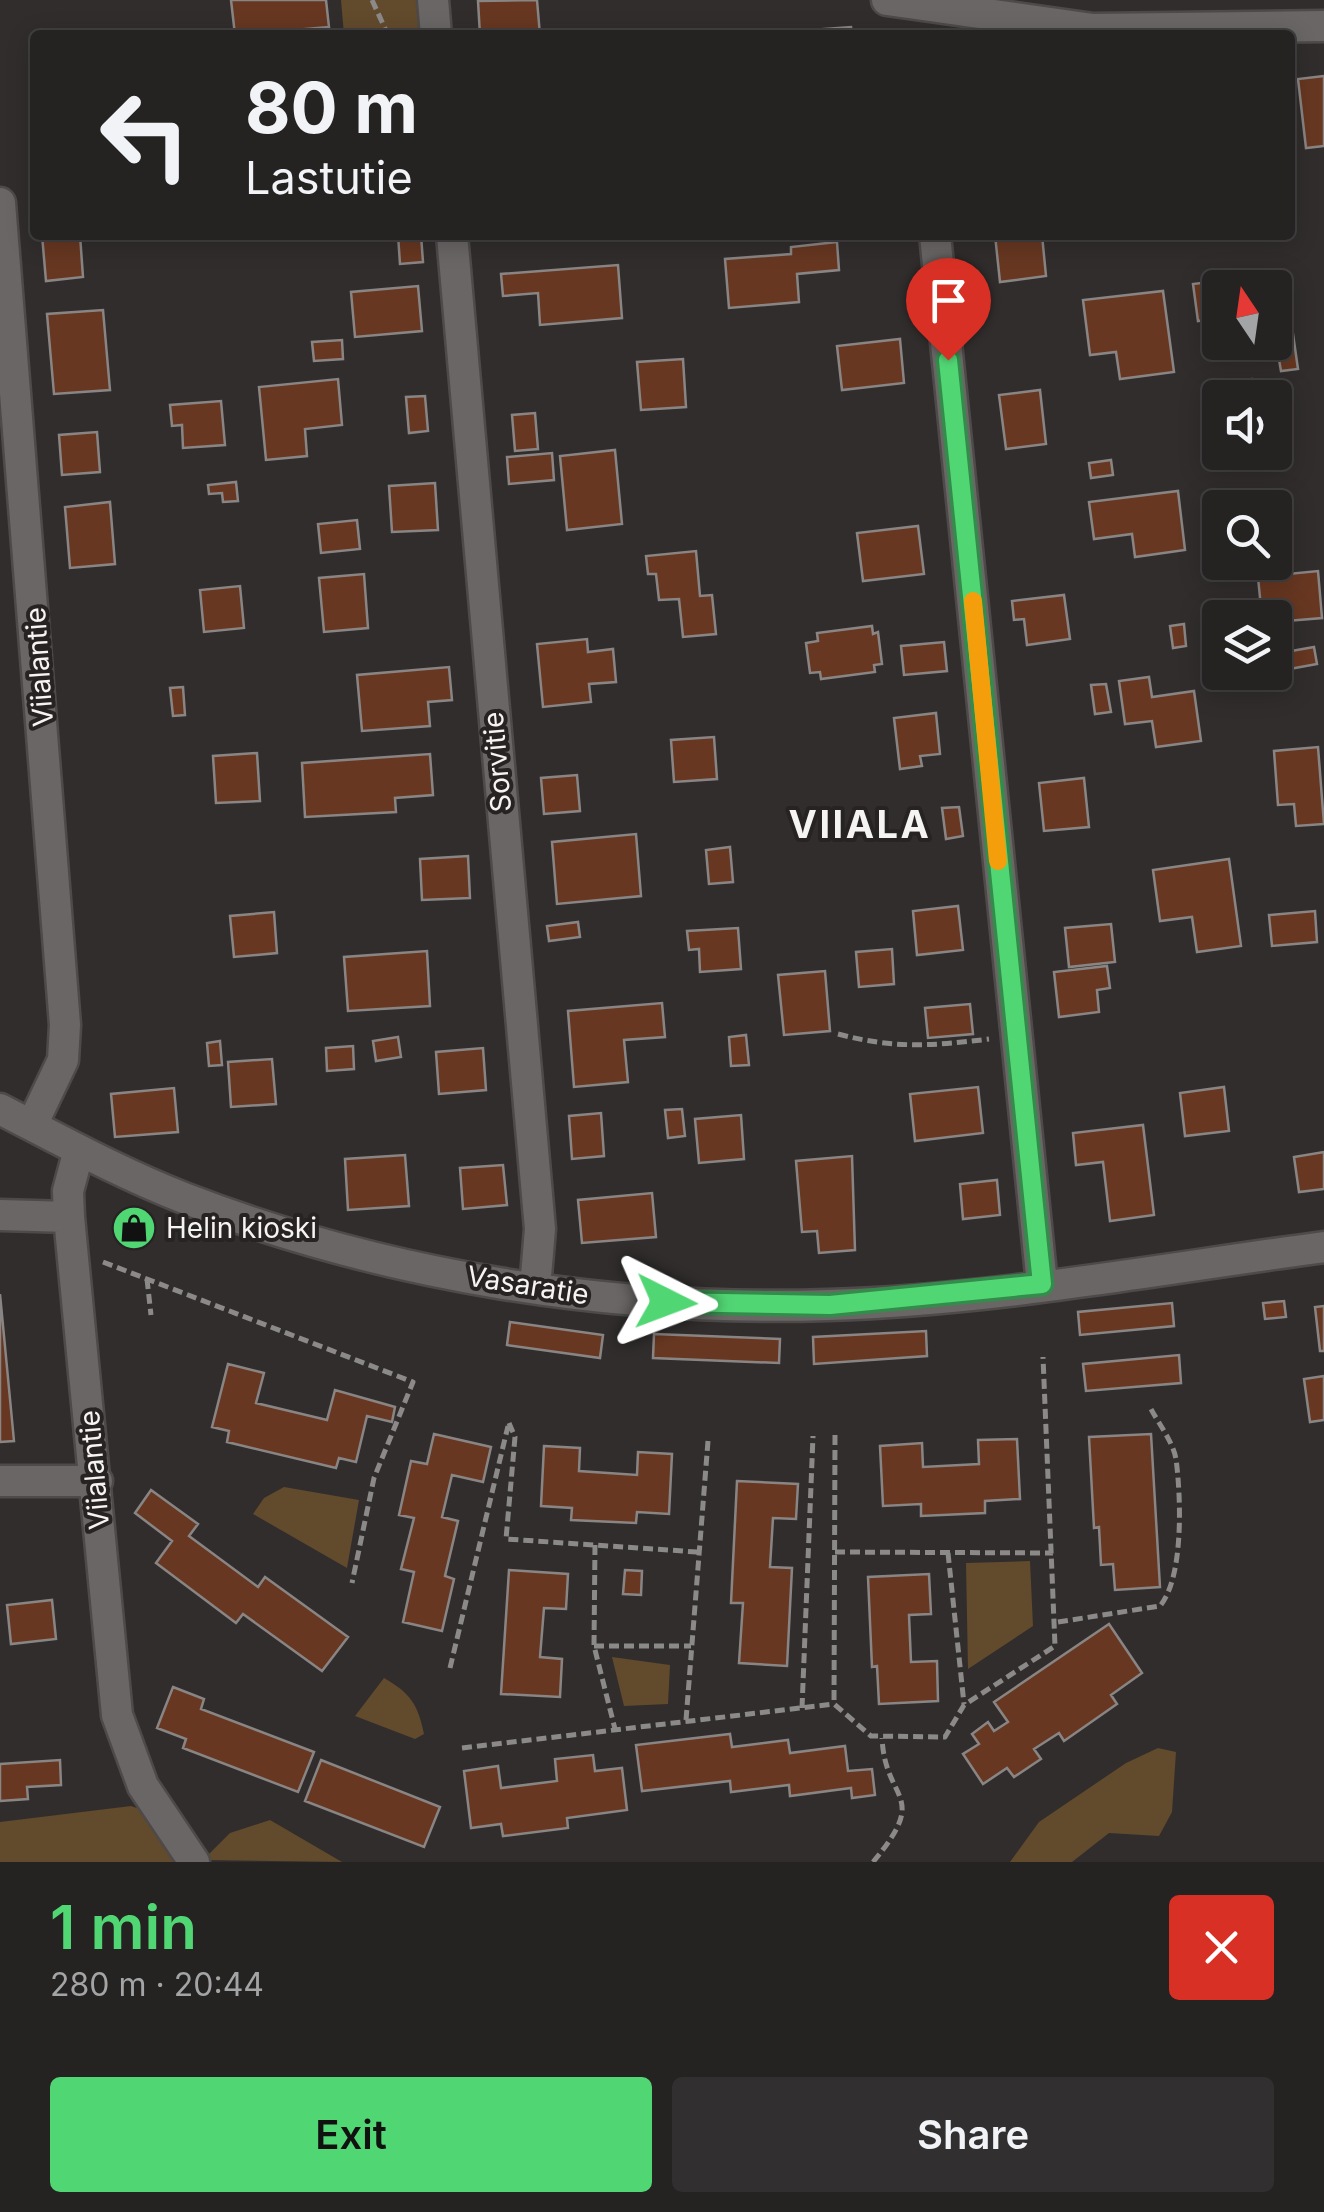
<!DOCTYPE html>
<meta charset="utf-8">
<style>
body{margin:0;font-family:Inter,sans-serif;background:#312f2f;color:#f1f3f6;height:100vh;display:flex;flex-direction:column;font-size:38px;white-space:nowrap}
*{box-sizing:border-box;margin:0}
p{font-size:32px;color:#a3a4a5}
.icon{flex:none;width:55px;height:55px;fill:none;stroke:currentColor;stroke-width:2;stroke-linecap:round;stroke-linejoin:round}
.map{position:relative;height:1862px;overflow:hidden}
.drawer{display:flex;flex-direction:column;background:#252222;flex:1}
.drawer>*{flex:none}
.hud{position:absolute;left:30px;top:30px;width:1265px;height:210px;border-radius:10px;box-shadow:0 5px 25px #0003,0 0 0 2px #423f40;background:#252222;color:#f1f3f6;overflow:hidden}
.needle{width:65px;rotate:347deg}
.fabs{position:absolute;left:1202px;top:270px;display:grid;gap:20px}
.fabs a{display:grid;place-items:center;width:90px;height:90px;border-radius:10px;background:#252222;box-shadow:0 5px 25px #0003,0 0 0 2px #423f40;font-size:50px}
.pin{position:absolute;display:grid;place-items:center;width:85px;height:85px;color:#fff;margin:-102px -42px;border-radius:50% 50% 50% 0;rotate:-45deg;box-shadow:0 0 10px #0007}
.pin .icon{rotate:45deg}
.me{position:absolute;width:110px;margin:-55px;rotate:93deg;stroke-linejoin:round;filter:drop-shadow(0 0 8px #0008)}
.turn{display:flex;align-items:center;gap:35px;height:210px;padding:0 50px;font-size:45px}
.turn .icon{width:130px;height:130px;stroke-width:2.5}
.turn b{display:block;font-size:70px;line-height:85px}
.round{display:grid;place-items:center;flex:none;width:105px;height:105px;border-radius:10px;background:#312f2f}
.head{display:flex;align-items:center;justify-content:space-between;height:170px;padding:0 50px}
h1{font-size:60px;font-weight:600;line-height:75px;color:#51d674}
.button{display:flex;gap:20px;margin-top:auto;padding:20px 50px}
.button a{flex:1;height:115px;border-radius:10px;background:#51d674;color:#111;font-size:40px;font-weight:600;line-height:115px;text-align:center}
.button a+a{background:#312f2f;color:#f1f3f6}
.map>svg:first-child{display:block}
.green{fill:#624a2c}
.building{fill:#673721;stroke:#898584;stroke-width:2.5}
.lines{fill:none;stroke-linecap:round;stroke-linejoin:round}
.minor-casing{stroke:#4e4a4a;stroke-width:35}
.path{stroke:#8c8989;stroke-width:5;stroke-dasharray:10 5;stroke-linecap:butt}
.minor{stroke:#6a6666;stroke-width:30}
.route-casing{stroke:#358b4b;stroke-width:25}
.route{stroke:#51d674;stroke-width:18}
.slow{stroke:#f59e0b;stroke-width:18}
.labels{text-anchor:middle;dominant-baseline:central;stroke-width:8;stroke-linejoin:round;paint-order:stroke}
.street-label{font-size:28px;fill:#f6f3f3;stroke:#272323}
.poi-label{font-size:28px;fill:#f6f3f3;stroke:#272323;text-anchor:start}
.district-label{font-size:38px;font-weight:bold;letter-spacing:2.5px;fill:#f6f3f3;stroke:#272323}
</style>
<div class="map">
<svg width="1324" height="1862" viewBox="0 0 1324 1862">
<rect width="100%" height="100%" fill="#312d2d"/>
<path class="green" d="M 341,0 L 423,0 L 426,35 L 344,35 Z
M 284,1487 L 359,1500 L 347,1568 L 253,1514 L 264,1498 Z
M 1030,1561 L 1033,1626 L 968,1669 L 966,1563 Z
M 612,1657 L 670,1665 L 668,1704 L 624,1706 Z
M 384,1678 C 410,1693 418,1704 424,1734 L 415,1739 L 355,1716 Z
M 1158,1748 L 1176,1752 L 1172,1812 L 1159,1836 L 1109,1833 L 1072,1862 L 1010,1862 L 1039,1822 L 1126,1763 Z
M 131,1806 L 146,1811 L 185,1862 L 0,1862 L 0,1822 Z
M 270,1820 L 342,1862 L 203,1860 L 230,1833 Z"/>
<path class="building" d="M 231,0 L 326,0 L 329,27 L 235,35 Z
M 537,0 L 540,35 L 480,35 L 478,1 Z
M 851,27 L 852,35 L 798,35 L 798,31 Z
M 1324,76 L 1324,146 L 1306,148 L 1298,79 Z
M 42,235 L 80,235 L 83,277 L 46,281 Z
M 398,235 L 421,235 L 423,262 L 400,264 Z
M 995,235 L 1042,235 L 1046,276 L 1000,282 Z
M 837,242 L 839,270 L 797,274 L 799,302 L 729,308 L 725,259 L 791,254 L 791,247 Z
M 618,265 L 622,318 L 540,325 L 538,293 L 503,296 L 501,274 Z
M 1249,277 L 1250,288 L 1220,288 L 1220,318 L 1198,321 L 1193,284 Z
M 418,286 L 422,331 L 355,337 L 351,292 Z
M 1163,291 L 1174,372 L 1120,379 L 1116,352 L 1090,355 L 1083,300 Z
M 103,310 L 110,390 L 54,394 L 47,314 Z
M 1293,334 L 1298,369 L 1281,371 L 1277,348 L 1273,349 L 1272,342 L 1275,336 Z
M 900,339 L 904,383 L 842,390 L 837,346 Z
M 342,340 L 343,359 L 314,361 L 312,342 Z
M 683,359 L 686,407 L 641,410 L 637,362 Z
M 338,379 L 342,425 L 305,429 L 307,456 L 266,460 L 259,387 Z
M 1252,379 L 1254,398 L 1220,398 L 1220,444 L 1212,444 L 1207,383 Z
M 1040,390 L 1046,444 L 1006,449 L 999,395 Z
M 425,396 L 428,431 L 409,433 L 406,397 Z
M 221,401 L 225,445 L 183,448 L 182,425 L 172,426 L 170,405 Z
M 535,413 L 538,449 L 515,451 L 512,415 Z
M 97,432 L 100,472 L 62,475 L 59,435 Z
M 615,450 L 622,524 L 567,530 L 560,456 Z
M 552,453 L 554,480 L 509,484 L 507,457 Z
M 1111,460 L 1113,475 L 1091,478 L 1089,463 Z
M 236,482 L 238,501 L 223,502 L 222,493 L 209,494 L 208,485 Z
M 435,483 L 438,530 L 392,532 L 389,486 Z
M 1178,491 L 1185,550 L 1135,557 L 1132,534 L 1094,539 L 1089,502 Z
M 110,502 L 115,564 L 70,568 L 65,507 Z
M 357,520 L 360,549 L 321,553 L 318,524 Z
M 918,526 L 924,574 L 863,581 L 857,533 Z
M 696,551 L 700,596 L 712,595 L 716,634 L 683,637 L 679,599 L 659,600 L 656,574 L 648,574 L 646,556 Z
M 1318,571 L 1322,618 L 1275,622 L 1275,618 L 1262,618 L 1258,577 Z
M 364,574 L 368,628 L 324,632 L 319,578 Z
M 240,586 L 244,628 L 204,632 L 200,590 Z
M 1064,595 L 1070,639 L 1027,645 L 1024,619 L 1014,620 L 1012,601 Z
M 1184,624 L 1186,646 L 1173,648 L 1170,626 Z
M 872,626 L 873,634 L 878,632 L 882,664 L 874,665 L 875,672 L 821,679 L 820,672 L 810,673 L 806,643 L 818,641 L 817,633 Z
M 587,639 L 588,652 L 613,649 L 616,682 L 589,684 L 591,702 L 543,707 L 537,644 Z
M 944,642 L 947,671 L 904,675 L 901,646 Z
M 1314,647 L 1317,664 L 1284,670 L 1280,653 Z
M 449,667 L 452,700 L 428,702 L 430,726 L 362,731 L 357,675 Z
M 1149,677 L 1152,697 L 1194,691 L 1201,741 L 1156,747 L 1152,721 L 1125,724 L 1119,681 Z
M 1106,684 L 1111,712 L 1095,714 L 1091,685 Z
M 183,687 L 185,715 L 173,716 L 170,688 Z
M 936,713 L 940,754 L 920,756 L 922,766 L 900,769 L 894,718 Z
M 714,737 L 717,779 L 674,782 L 671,740 Z
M 1318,747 L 1324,824 L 1296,826 L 1294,804 L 1278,805 L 1274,751 Z
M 257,753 L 260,801 L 216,803 L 213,756 Z
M 430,754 L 433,795 L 395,798 L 396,812 L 305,817 L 302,763 Z
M 577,775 L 580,811 L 544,814 L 541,778 Z
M 1084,778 L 1089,827 L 1044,831 L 1039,783 Z
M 959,807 L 963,836 L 946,839 L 942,808 Z
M 636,834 L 641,896 L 557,904 L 552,842 Z
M 730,847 L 733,882 L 709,884 L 706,850 Z
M 468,856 L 470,898 L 422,900 L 420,859 Z
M 1229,859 L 1241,946 L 1197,952 L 1192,917 L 1160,921 L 1153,870 Z
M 958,906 L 963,950 L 917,955 L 913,911 Z
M 1315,911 L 1317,942 L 1272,946 L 1269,915 Z
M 274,912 L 277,953 L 234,957 L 230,916 Z
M 578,922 L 580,937 L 549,941 L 547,926 Z
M 1111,924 L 1115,962 L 1069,967 L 1065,928 Z
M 738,928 L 741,969 L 700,972 L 699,949 L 689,950 L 687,931 Z
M 892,949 L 894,984 L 859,987 L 856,952 Z
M 427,951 L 430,1006 L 348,1011 L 344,957 Z
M 1107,966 L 1110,988 L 1097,990 L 1099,1012 L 1059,1017 L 1054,972 Z
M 825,971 L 830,1031 L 784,1035 L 778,975 Z
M 662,1003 L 665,1037 L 624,1040 L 628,1082 L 574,1087 L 568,1011 Z
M 970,1004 L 973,1034 L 928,1038 L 925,1008 Z
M 746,1035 L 749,1065 L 731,1066 L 729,1037 Z
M 398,1037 L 401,1057 L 376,1061 L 373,1041 Z
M 220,1041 L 222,1065 L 209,1066 L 207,1043 Z
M 353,1046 L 354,1069 L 327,1071 L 326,1048 Z
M 483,1048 L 486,1090 L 439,1094 L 436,1052 Z
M 272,1059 L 276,1104 L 231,1107 L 228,1062 Z
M 978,1087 L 983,1133 L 915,1141 L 910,1094 Z
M 1224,1087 L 1229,1131 L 1185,1136 L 1180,1093 Z
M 174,1088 L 178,1132 L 115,1137 L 111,1094 Z
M 682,1109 L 685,1136 L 668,1138 L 665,1110 Z
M 601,1113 L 604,1156 L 572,1159 L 569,1116 Z
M 741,1115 L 744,1159 L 699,1163 L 695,1119 Z
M 1143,1125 L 1154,1215 L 1110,1221 L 1103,1162 L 1076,1165 L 1073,1133 Z
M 1324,1152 L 1324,1189 L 1299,1192 L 1294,1157 Z
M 405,1155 L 409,1206 L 348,1210 L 345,1159 Z
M 852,1156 L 855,1250 L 819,1253 L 817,1231 L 802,1232 L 796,1161 Z
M 503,1165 L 507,1205 L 463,1209 L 460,1168 Z
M 997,1180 L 1000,1215 L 963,1219 L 960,1184 Z
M 652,1193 L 656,1237 L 582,1243 L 578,1200 Z
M 144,1218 L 147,1235 L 130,1238 L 127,1222 Z
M 0,1294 L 14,1441 L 0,1442 Z
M 1284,1301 L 1286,1317 L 1265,1319 L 1263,1303 Z
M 1172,1303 L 1174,1326 L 1080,1335 L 1078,1312 Z
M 1324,1306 L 1324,1351 L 1320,1351 L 1315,1307 Z
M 510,1322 L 603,1335 L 600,1358 L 507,1345 Z
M 926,1331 L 927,1356 L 814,1364 L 813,1337 Z
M 654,1334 L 780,1339 L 779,1363 L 653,1358 Z
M 1179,1355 L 1181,1383 L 1086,1391 L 1083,1364 Z
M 228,1364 L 264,1373 L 256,1403 L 327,1420 L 335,1390 L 395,1407 L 392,1422 L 367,1416 L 356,1462 L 339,1458 L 336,1468 L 227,1442 L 229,1431 L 212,1427 Z
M 1324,1376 L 1324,1420 L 1310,1422 L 1304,1379 Z
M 434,1434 L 491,1447 L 483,1482 L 452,1475 L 442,1517 L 458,1521 L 445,1576 L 454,1579 L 442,1631 L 403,1622 L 414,1572 L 401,1569 L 414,1518 L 399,1515 L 411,1461 L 427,1464 Z
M 1151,1434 L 1160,1587 L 1115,1590 L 1113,1564 L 1101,1565 L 1099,1527 L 1094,1528 L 1089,1437 Z
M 1017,1439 L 1020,1499 L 985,1501 L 985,1513 L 921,1516 L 921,1504 L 883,1506 L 880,1446 L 922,1443 L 923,1467 L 979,1464 L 978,1440 Z
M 544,1446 L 580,1448 L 579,1471 L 637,1475 L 638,1452 L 672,1454 L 669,1514 L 637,1512 L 636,1523 L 571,1520 L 572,1508 L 541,1506 Z
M 737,1481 L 798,1484 L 796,1519 L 773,1518 L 770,1567 L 792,1568 L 787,1666 L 739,1663 L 743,1603 L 731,1603 Z
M 151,1490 L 198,1524 L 189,1536 L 258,1587 L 265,1577 L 348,1637 L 322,1671 L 243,1614 L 236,1623 L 156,1563 L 172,1541 L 135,1513 Z
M 509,1570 L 568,1574 L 566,1609 L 544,1608 L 540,1657 L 562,1659 L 560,1697 L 501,1694 Z
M 625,1570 L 642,1571 L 641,1595 L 623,1594 Z
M 929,1574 L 931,1614 L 909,1615 L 911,1662 L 937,1661 L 938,1701 L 879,1704 L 877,1666 L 872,1667 L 868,1577 Z
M 52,1600 L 56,1639 L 11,1644 L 7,1605 Z
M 1109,1624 L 1142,1673 L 1111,1695 L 1117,1704 L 1064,1741 L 1059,1733 L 1034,1749 L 1041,1759 L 1014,1777 L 1007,1768 L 983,1784 L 963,1754 L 979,1744 L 972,1734 L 988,1722 L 994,1731 L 1008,1722 L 994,1702 Z
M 173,1687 L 204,1699 L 201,1709 L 314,1752 L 298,1792 L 183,1748 L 186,1739 L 157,1728 Z
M 730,1734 L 732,1747 L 788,1740 L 790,1753 L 845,1746 L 848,1771 L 872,1769 L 875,1795 L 852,1798 L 851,1788 L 790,1796 L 789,1785 L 731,1792 L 730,1781 L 642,1791 L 636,1745 Z
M 593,1755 L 595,1771 L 622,1768 L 627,1810 L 567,1818 L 568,1828 L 503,1836 L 501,1824 L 471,1828 L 464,1771 L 498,1766 L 501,1788 L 557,1781 L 555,1759 Z
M 60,1760 L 61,1785 L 27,1787 L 28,1799 L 0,1801 L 0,1764 Z
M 321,1760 L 440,1807 L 424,1847 L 305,1801 Z"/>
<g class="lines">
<g class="minor-casing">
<path id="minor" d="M 433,0 L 436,35
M 887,0 L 1093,29 L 1324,26
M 0,203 L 65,1025 L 63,1060 L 32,1125
M 452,235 L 540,1229 L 535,1288
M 935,235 L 1042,1284
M 0,1109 C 60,1140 120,1173 184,1198 C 386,1276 611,1312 828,1305 C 994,1300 1160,1269 1324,1247
M 79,1150 L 68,1191 L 69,1217 L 117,1715 L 143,1786 L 194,1862
M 0,1215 L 69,1217
M 0,1481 L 97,1481"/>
</g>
<path class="path" d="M 372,0 L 388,35
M 838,1034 C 894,1049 932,1046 989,1039
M 103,1262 L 413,1382 L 374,1478 L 352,1583
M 147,1279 L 151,1315
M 509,1423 L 515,1437 L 506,1539 L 697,1552
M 835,1435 L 834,1704 L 871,1736 L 945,1737 L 964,1705 L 1055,1646 L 1043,1357
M 595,1545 L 594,1646 L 615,1729
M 835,1552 L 1053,1553
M 948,1553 L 964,1704
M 1058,1622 L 1160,1606 C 1184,1577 1181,1497 1176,1459 C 1173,1442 1159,1424 1151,1409
M 594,1646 L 691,1646
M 450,1668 L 508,1426
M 802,1708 L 813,1436
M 686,1720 L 708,1441
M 462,1748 L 834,1704
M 873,1862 C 931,1793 885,1803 882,1738"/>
<use href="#minor" class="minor"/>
</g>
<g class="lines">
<g class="route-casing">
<path id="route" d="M 666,1302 L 830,1305 L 1042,1284 L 948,360"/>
</g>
<use href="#route" class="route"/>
<path class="slow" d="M 973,601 L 998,861"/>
</g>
<defs>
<g id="shop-disc" transform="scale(2.25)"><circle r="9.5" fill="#51d674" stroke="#272323"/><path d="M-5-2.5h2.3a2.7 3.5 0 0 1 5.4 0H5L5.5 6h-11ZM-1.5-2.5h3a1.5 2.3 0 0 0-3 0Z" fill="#111"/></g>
</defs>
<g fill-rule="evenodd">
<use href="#shop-disc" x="134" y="1228"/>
</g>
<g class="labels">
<g class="street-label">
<text transform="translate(39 667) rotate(-94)">Viialantie</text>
<text transform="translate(497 762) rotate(-95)">Sorvitie</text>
<text transform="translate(528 1285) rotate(9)">Vasaratie</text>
<text transform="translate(94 1470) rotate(-95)">Viialantie</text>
</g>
<g class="poi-label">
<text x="166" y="1228">Helin kioski</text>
</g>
<g class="district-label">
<text x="860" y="824">VIIALA</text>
</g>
</g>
</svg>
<div class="fabs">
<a><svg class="needle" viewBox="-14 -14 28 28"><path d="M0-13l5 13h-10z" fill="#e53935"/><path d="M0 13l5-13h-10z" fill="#a3a4a5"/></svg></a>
<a><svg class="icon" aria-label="sound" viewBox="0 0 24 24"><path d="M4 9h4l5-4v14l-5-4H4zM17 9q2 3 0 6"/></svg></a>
<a><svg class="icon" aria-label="search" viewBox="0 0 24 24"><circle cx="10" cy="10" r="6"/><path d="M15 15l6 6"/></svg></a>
<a><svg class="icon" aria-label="layers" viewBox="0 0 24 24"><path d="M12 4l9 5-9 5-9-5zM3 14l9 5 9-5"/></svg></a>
</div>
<div class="pin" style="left:948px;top:360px;background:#d93025"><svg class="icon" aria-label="arrive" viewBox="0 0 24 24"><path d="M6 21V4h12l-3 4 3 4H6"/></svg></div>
<svg class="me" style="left:666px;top:1302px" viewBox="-20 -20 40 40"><path d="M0-17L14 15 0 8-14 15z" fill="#51d674" stroke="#fff" stroke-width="4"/></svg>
<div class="hud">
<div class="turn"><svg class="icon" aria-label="left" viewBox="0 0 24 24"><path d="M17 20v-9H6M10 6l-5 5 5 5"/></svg><div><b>80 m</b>Lastutie</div></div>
</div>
</div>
<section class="drawer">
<div class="head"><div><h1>1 min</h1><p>280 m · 20:44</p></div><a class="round" style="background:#d93025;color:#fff"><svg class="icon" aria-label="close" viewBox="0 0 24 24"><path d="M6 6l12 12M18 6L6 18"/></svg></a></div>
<div class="button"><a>Exit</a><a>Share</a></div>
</section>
